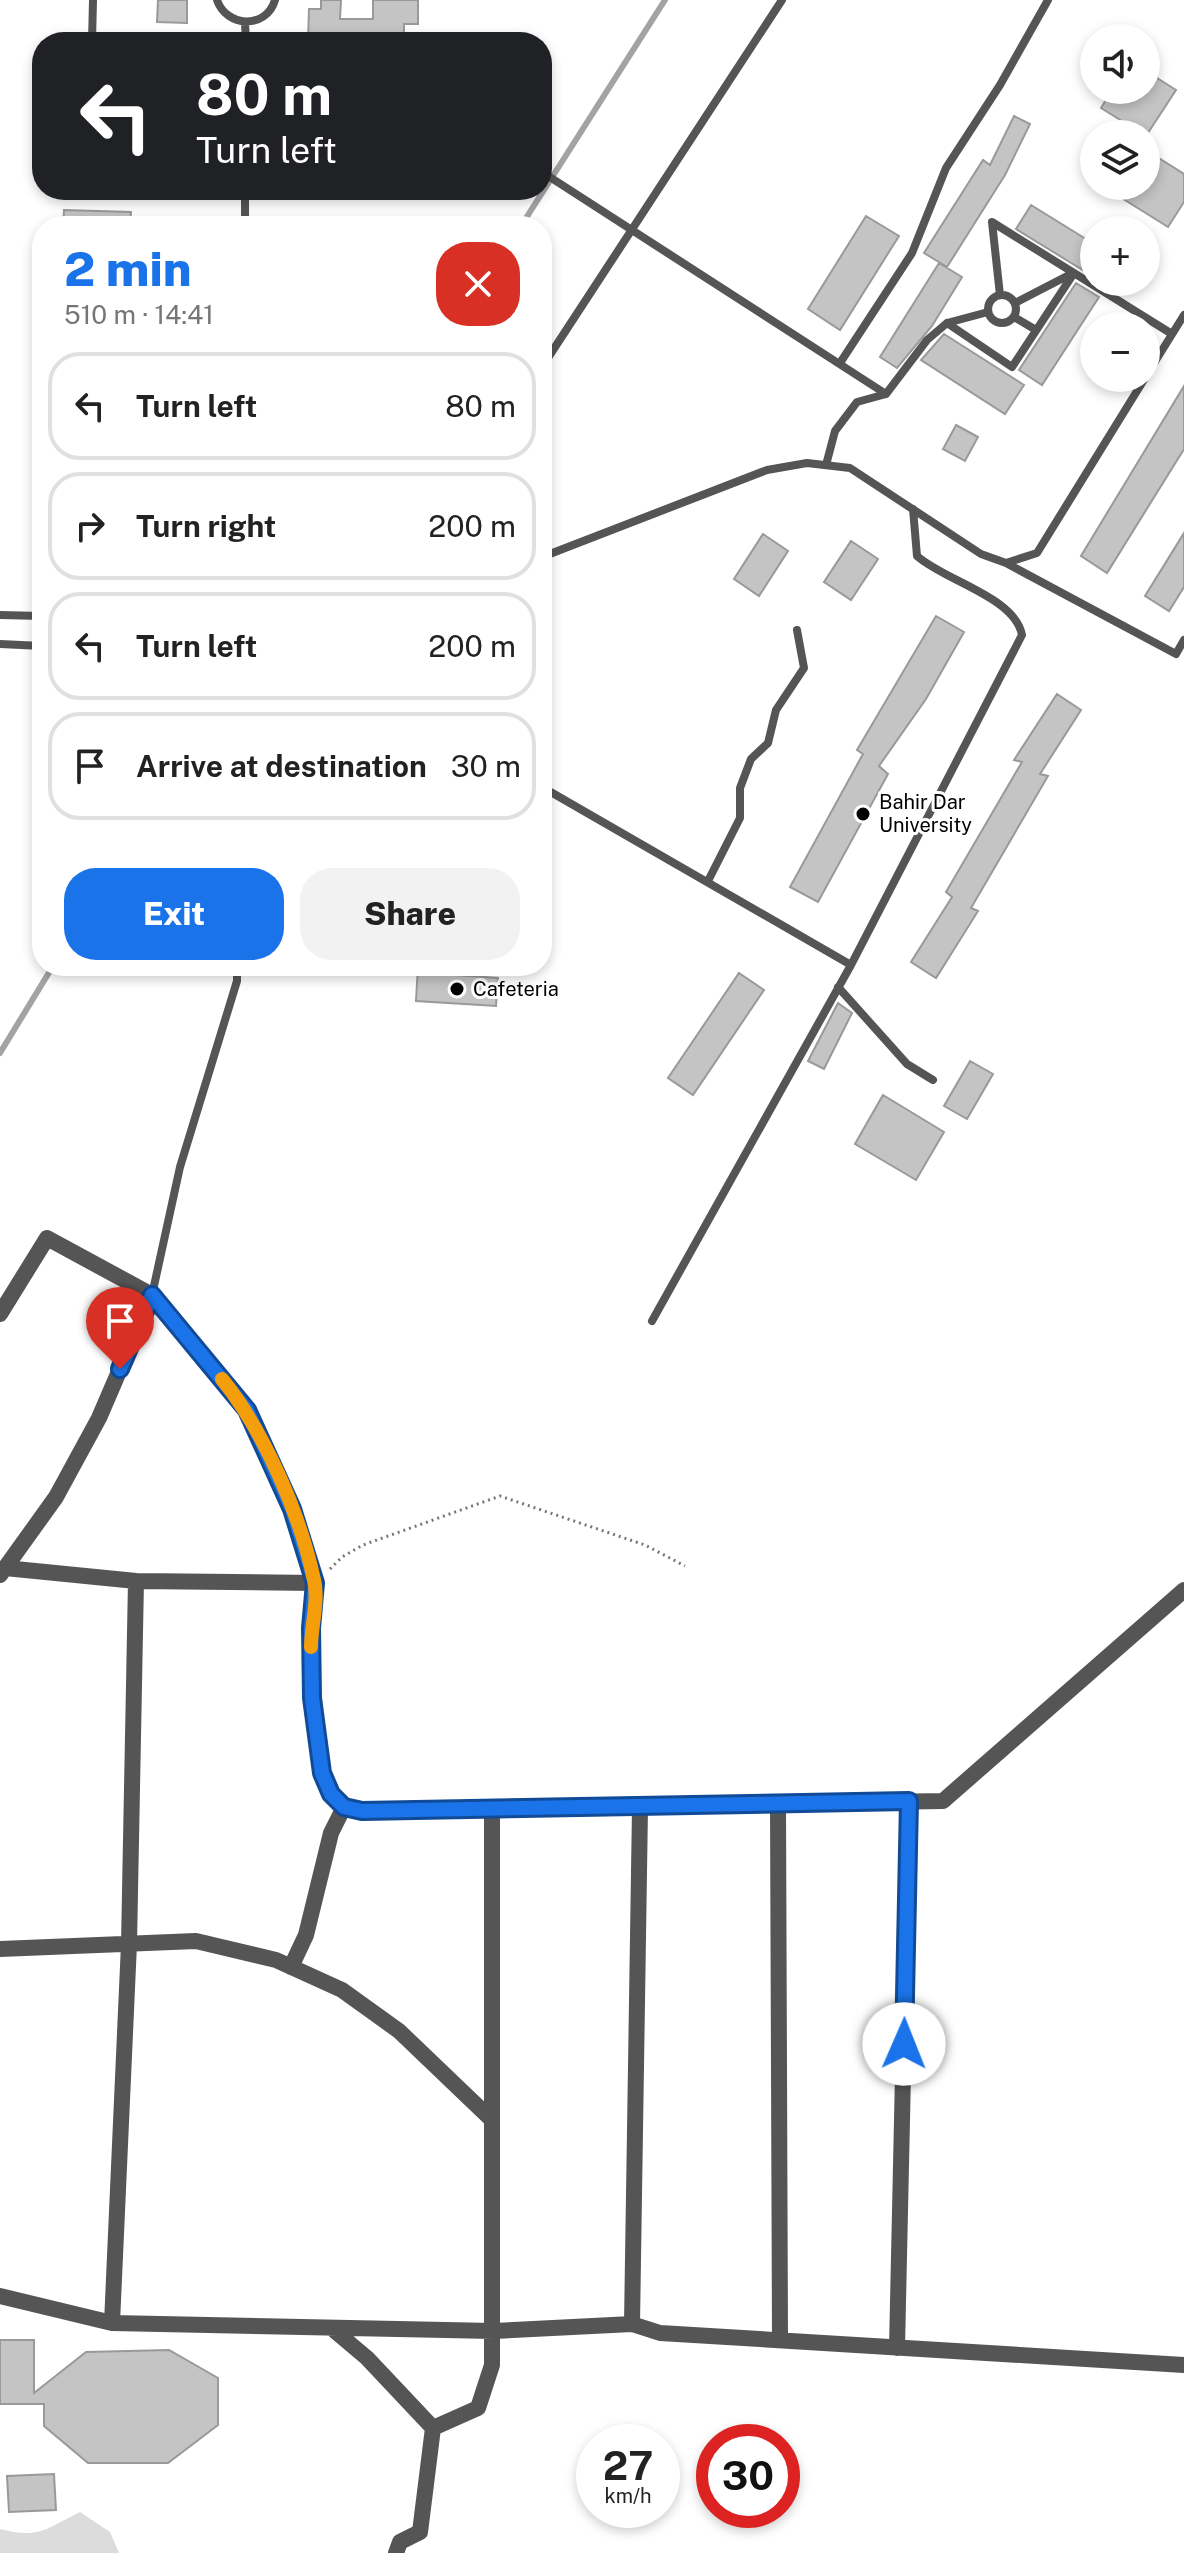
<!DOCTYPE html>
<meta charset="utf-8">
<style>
body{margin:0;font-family:"Public Sans",sans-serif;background:#f2f2f2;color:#222;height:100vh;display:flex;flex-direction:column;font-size:30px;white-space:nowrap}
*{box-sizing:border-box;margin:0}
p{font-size:26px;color:#767676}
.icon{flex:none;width:44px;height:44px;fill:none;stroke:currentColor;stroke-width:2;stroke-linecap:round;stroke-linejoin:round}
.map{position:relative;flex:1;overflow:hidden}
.panel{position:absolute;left:32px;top:216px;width:520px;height:760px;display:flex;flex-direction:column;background:#fff;border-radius:32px;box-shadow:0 4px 12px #0003}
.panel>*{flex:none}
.guide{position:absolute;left:32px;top:32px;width:520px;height:168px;border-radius:32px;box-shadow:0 4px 12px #0003;background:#202124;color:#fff;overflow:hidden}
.buttons{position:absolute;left:1080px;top:24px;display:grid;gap:16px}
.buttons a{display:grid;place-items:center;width:80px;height:80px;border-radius:50%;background:#fff;box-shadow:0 4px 12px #0003;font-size:40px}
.speed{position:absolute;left:576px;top:2424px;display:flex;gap:16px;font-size:40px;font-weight:700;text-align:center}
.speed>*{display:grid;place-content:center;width:104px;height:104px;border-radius:50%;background:#fff;box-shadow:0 4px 12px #0003;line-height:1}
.speed small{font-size:20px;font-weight:400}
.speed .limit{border:12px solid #d22;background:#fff;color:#111}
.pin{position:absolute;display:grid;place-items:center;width:68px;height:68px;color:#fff;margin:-82px -34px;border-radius:50% 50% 50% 0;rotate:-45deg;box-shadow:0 0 8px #0007}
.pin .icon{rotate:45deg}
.me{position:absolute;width:88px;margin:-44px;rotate:1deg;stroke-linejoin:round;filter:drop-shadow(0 0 6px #0008)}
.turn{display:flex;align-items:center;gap:28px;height:168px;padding:0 32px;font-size:36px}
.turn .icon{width:104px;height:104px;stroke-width:2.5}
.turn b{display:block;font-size:56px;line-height:68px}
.round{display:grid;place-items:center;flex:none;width:84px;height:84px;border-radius:32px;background:#f2f2f2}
.head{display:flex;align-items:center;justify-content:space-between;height:136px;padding:0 32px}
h1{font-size:48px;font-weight:800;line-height:60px;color:#1a73e8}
.button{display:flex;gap:16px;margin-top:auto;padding:16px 32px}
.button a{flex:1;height:92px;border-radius:32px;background:#1a73e8;color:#fff;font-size:32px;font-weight:800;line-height:92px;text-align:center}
.button a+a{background:#f2f2f2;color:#222}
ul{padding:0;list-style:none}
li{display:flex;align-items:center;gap:24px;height:108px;margin:0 16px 12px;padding:0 16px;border:4px solid #e0e0e0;border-radius:32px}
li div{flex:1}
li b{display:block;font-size:30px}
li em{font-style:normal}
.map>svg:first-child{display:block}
.green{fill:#dcdcdc}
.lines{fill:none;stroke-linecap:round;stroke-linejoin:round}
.stream{stroke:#a3a3a3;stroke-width:6}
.building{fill:#c4c4c4;stroke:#999;stroke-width:2}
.path{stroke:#777;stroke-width:3;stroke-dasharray:2 4;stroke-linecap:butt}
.service{stroke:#555;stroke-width:8}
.minor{stroke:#555;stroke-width:16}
.route-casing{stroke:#114b97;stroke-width:20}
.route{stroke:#1a73e8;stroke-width:14}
.slow{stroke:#f59e0b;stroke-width:14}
.poi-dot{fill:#000;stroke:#fff;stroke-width:3}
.labels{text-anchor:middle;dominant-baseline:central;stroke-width:6;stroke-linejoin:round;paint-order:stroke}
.poi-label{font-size:20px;fill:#000;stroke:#fff;text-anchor:start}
</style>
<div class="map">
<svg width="1184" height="2553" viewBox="0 0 1184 2553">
<rect width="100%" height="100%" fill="#fff"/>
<path class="green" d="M 80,2512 L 110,2532 L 119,2553 L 0,2553 L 0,2529 C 41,2539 45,2529 80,2512 Z"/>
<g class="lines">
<path class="stream" d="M 521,226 L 665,0
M 0,1053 L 53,966"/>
</g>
<path class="building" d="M 158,0 L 187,0 L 187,23 L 157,22 Z
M 321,0 L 341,0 L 340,19 L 373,19 L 373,0 L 418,0 L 418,24 L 404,24 L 404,39 L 391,39 L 391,42 L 308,42 L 309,9 L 321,9 Z
M 1146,71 L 1176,90 L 1146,136 L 1101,108 L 1112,90 L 1146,90 Z
M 1014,116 L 1030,124 L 1005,175 L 947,267 L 924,253 L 983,160 L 990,165 Z
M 1146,150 L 1184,174 L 1184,202 L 1168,227 L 1120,197 L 1126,186 L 1146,186 Z
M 1031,205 L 1094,244 L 1094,277 L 1016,229 Z
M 64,210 L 131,212 L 130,226 L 63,226 Z
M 866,216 L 899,236 L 840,330 L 808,309 Z
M 939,263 L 962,277 L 932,326 L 897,368 L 880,357 Z
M 1076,283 L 1099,297 L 1042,385 L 1019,370 Z
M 944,334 L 1024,385 L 1005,414 L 921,360 Z
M 1184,386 L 1184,449 L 1107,573 L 1081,556 Z
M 956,425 L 978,437 L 965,461 L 943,449 Z
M 1184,533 L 1184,587 L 1169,611 L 1145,596 Z
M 763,534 L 788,551 L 759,596 L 734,579 Z
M 851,541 L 878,559 L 851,600 L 824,582 Z
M 936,616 L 964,632 L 926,699 L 879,766 L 888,774 L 818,902 L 790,887 L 863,754 L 857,750 Z
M 1057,694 L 1081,710 L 1040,774 L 1048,776 L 971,908 L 978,911 L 936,978 L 911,962 L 952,897 L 946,892 L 1022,762 L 1014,760 Z
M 418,966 L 443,966 L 442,974 L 498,978 L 496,1006 L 416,1001 Z
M 739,973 L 764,990 L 693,1095 L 668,1078 Z
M 838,1003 L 852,1013 L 824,1069 L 808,1061 Z
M 970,1061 L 993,1074 L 967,1119 L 944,1106 Z
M 883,1095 L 944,1132 L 916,1180 L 855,1144 Z
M 0,2340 L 34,2340 L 34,2393 L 86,2352 L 169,2350 L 218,2378 L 218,2425 L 168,2463 L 88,2463 L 44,2426 L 44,2404 L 0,2404 Z
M 54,2474 L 56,2510 L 9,2512 L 7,2476 Z"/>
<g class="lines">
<path class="path" d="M 330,1569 L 342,1557 L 363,1545 L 500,1496 L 645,1545 L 685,1566"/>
<path class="service" d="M 217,0 C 226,27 266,30 275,0
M 245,23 L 246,42
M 92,42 L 93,0
M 542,172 L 886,394
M 245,226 L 245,190
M988 309a14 14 0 1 1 28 0a14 14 0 1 1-28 0Z
M 1000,295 L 992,222 L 1172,334
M 1015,303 L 1071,274
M 1014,317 L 1036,330
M 947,323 L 1012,367 L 1074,273
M 840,363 L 912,253 L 946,168 L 1000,85 L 1048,0
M 542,367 L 782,0
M 1146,376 L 1184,315
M 826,465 L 835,431 L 857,402 L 886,394 L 927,340 L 947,323 L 988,312
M 542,557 L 767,470 L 807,463 L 850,468 L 981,554 L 1006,563 L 1037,553 L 1145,378
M 1006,563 L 1176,654 L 1184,640
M 0,615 L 42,616
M 0,644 L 42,646
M 542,787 L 851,965
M 708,881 L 740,818 L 740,788 L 751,759 L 768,743 L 776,710 L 804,668 L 797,630
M 838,987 L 907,1064 L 933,1080
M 152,1295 L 180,1167 L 237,981 L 237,966
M 652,1321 L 851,965 L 1022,635 C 1015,597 945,581 917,556 L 913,509"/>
<path class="minor" d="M 0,1314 L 47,1238 L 152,1295 L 247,1410 L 292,1509 L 315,1583 L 311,1628 L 312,1698 L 322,1773 L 331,1794 L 344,1807 L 362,1811 L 943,1801 L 1184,1590
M 5,1568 L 136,1581 L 315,1583
M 0,1575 L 56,1497 L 99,1418 L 152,1295
M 778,1804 L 780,2337
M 0,1949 L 196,1941 L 276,1960 L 342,1990 L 399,2031 L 492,2120
M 291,1967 L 306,1935 L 331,1833 L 344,1807
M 0,2296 L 112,2323 L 493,2331 L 632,2324 L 660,2333 L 1184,2365
M 112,2323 L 129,1944 L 136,1581
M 632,2324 L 640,1808
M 335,2331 L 367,2358 L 433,2428 L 420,2532 L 400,2542 L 396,2553
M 897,2348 L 909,1801
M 433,2428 L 478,2408 L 492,2365 L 492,1810"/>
</g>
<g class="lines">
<g class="route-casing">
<path id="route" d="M 120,1369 L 152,1295 L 247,1410 L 292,1509 L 315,1583 L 311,1628 L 312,1698 L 322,1773 L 331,1794 L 344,1807 L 362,1811 L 909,1801 L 904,2044"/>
</g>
<use href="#route" class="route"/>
<path class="slow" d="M 222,1379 C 264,1431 300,1514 314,1580 C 319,1600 311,1626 311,1647"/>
</g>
<g class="poi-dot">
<circle cx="863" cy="814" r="8"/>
<circle cx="457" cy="989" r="8"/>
</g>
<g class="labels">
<g class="poi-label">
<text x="879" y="802">Bahir Dar<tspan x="879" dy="23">University</tspan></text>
<text x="473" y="989">Cafeteria</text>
</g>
</g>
</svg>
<div class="buttons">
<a><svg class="icon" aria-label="sound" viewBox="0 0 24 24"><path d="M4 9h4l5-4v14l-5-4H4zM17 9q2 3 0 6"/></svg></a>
<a><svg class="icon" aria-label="layers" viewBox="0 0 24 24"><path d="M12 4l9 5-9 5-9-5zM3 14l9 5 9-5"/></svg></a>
<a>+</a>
<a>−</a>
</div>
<div class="speed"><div>27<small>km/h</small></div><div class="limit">30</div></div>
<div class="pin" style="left:120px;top:1369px;background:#d93025"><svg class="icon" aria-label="arrive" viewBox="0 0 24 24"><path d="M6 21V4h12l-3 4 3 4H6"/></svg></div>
<svg class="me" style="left:904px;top:2044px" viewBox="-20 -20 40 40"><circle r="19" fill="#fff"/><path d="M0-13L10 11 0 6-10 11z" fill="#1a73e8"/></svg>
<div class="guide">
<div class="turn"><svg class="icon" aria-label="left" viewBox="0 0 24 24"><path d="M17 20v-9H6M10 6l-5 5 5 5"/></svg><div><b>80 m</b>Turn left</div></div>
</div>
<section class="panel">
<div class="head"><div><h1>2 min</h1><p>510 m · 14:41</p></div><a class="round" style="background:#d93025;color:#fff"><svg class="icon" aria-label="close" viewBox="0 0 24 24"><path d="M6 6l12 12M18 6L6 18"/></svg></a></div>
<ul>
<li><svg class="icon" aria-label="left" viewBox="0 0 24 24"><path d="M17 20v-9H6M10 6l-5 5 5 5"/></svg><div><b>Turn left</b></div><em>80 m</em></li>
<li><svg class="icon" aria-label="right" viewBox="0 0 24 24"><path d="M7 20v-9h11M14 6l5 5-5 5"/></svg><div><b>Turn right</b></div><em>200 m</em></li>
<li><svg class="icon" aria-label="left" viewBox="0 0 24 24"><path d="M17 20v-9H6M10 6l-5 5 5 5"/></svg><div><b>Turn left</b></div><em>200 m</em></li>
<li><svg class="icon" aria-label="arrive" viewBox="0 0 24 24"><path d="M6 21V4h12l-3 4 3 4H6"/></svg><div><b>Arrive at destination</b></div><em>30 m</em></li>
</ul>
<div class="button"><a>Exit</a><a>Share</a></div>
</section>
</div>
